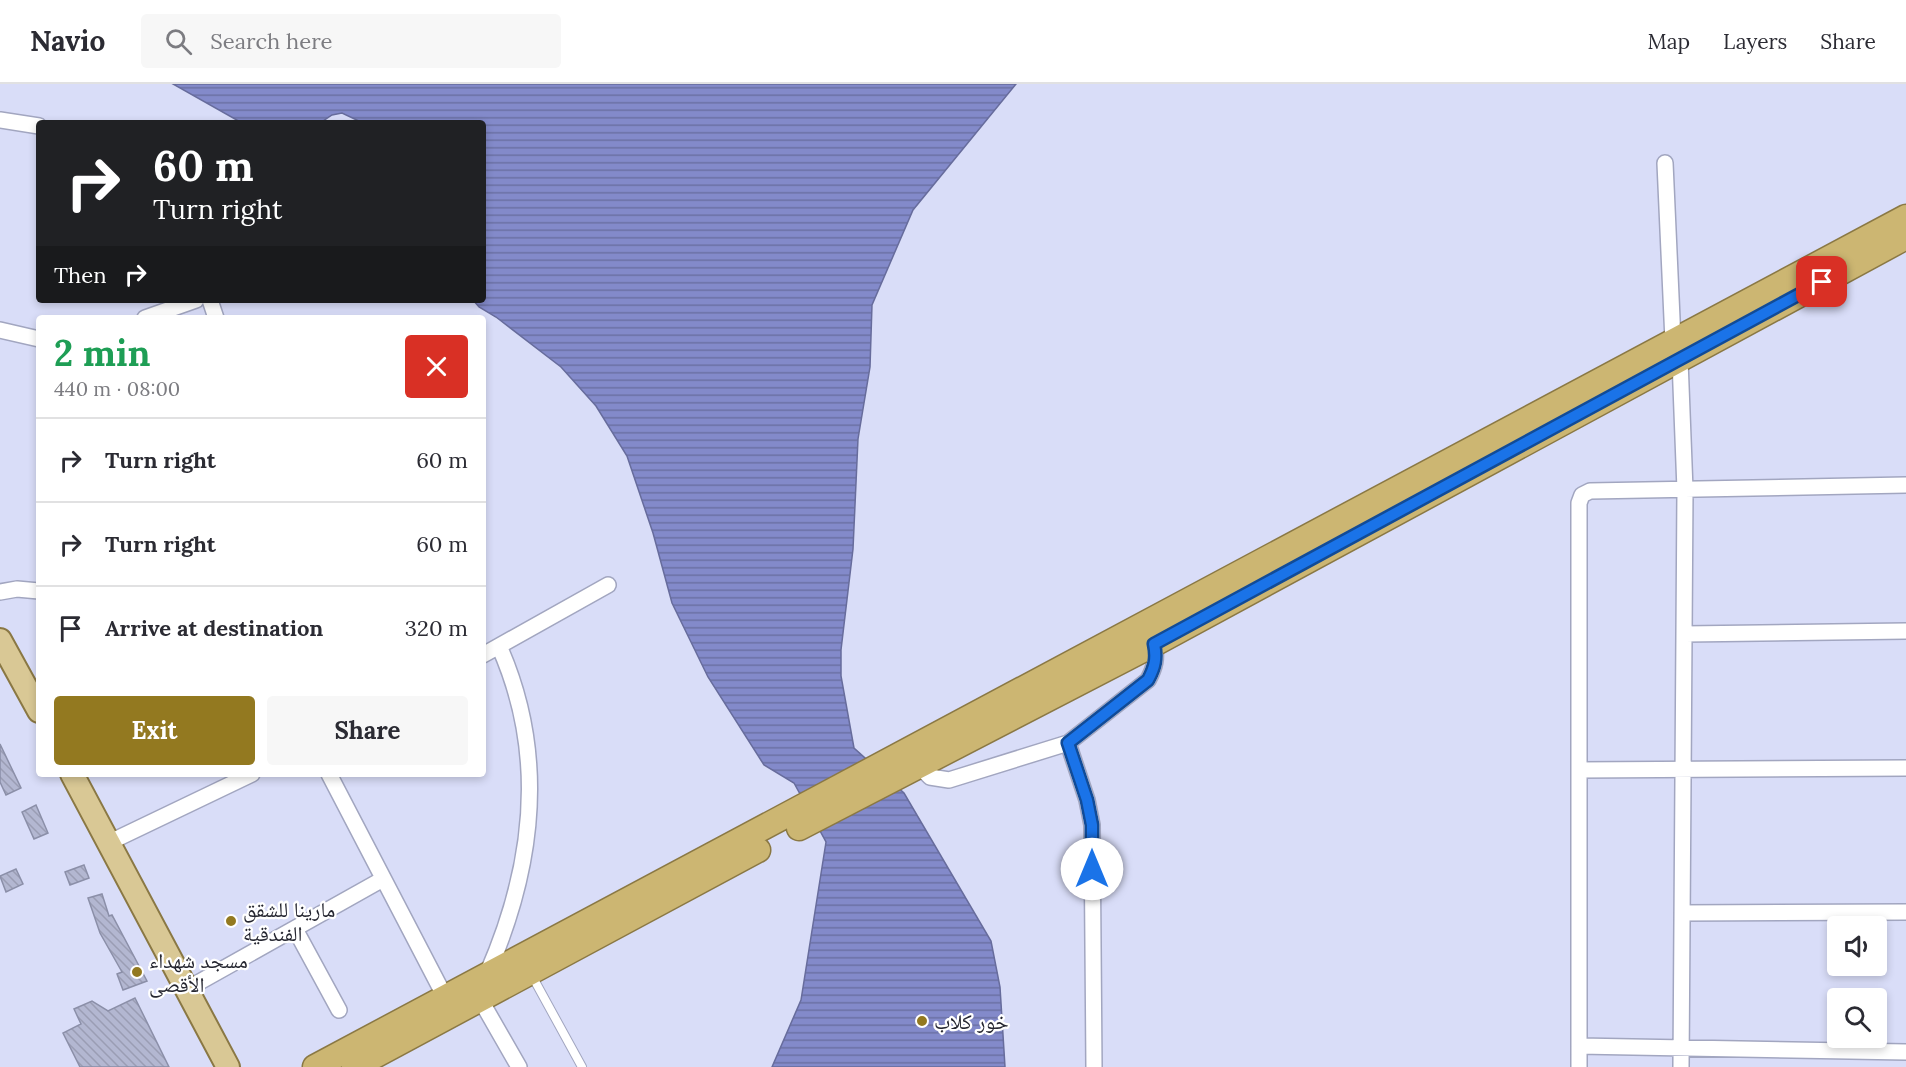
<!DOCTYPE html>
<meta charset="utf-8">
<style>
body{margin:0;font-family:Lora,"Noto Naskh Arabic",serif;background:#f7f7f7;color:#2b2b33;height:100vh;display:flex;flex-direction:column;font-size:22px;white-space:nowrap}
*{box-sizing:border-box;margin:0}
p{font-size:20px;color:#7c7c81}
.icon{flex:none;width:33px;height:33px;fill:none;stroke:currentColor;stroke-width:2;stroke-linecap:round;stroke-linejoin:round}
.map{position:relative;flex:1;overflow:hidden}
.sheet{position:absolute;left:36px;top:231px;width:450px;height:462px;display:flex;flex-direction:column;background:#fff;border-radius:6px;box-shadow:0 3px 9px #0003}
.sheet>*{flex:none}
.hud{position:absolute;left:36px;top:36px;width:450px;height:183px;border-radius:6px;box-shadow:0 3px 9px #0003;background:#202124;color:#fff;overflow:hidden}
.fabs{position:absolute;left:1827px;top:832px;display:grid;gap:12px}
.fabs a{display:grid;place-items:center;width:60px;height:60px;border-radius:6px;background:#fff;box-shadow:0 3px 9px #0003;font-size:30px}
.pin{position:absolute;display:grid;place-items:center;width:51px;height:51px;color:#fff;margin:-26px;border-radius:12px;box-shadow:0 3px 9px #0006}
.me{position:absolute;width:66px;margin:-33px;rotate:0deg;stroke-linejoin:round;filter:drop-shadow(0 0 4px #0008)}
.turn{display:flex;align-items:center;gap:21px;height:126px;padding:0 18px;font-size:27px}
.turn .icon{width:78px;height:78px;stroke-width:2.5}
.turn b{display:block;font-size:42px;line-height:51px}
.then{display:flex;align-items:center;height:57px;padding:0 18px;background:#0003;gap:12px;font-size:22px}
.round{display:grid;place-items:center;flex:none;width:63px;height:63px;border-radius:6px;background:#f7f7f7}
.headline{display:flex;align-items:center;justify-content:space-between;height:102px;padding:0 18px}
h1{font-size:36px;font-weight:700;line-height:45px;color:#1e9e55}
.button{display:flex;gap:12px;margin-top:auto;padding:12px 18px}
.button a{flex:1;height:69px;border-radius:6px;background:#937920;color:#fff;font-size:24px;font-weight:700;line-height:69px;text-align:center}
.button a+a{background:#f7f7f7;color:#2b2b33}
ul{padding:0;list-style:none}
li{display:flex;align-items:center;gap:18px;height:84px;padding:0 18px;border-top:2px solid #e1e1e2}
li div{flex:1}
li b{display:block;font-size:22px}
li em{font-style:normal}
header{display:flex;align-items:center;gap:36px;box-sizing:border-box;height:84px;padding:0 30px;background:#fff;border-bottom:2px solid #e1e1e2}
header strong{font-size:28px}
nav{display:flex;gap:33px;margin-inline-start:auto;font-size:21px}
.search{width:420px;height:54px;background:#f7f7f7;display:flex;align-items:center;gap:15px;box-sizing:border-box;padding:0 21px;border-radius:6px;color:#7c7c81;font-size:22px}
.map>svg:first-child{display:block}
.water{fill:url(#water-rules);stroke:#676c9c;stroke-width:1.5}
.building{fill:url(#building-back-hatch);stroke:#8b8fa8;stroke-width:1.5}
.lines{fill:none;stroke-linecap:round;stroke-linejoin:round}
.service-casing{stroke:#a2a6c0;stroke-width:10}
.minor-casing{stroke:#a2a6c0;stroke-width:18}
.primary-casing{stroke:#8a7844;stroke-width:26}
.trunk-casing{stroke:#8a7844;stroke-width:27}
.service{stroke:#fff;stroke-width:8}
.minor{stroke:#fff;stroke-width:15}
.primary{stroke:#d9c895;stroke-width:22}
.trunk{stroke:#ccb672;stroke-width:24}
.route-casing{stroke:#114b97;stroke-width:15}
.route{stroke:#1a73e8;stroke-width:10}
.poi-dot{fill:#937920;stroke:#fff;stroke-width:2}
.labels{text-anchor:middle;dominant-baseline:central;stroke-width:4.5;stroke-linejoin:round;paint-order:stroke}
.poi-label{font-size:21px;fill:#252630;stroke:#fff;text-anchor:start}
</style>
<header>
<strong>Navio</strong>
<div class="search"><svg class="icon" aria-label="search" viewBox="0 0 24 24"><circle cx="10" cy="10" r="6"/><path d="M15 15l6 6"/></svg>Search here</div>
<nav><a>Map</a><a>Layers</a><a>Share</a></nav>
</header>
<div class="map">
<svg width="1906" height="983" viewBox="0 0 1906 983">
<defs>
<pattern id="water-rules" width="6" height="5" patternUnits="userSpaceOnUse" patternTransform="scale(1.5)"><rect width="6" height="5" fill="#838aca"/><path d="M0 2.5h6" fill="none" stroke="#6b71a4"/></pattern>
<pattern id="building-back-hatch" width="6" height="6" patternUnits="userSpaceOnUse" patternTransform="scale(1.5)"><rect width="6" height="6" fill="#b3b7d1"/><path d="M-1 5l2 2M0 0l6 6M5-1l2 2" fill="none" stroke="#9a9db4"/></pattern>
</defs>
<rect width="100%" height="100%" fill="#d9ddf8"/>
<path class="water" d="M 173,0 L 1016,0 L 913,126 L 872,221 L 870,283 L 858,355 L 853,465 L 841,566 L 841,592 L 854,664 L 904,709 L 991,857 L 1000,903 L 1005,983 L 772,983 L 801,916 L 826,758 L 794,699 L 764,681 L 708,593 L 672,519 L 653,449 L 627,372 L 596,322 L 561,283 L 496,233 L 479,223 L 473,216 L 483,216 L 483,39 L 363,39 L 342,29 L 332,31 L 320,39 L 242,39 Z"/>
<path class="building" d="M 0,660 L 21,704 L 6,711 L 0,698 Z
M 36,721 L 48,749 L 34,755 L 22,728 Z
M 84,781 L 89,794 L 70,801 L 65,788 Z
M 16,785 L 23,800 L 6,808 L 0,792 Z
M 102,810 L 109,832 L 112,831 L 147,897 L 123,906 L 117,890 L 122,888 L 100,849 L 88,814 Z
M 135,914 L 169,983 L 80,983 L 63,949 L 81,940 L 74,925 L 92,917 L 108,927 Z"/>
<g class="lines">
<g class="service-casing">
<path id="service" d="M 531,890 L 582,983"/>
</g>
<g class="minor-casing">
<path id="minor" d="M 0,36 L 39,42
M 1665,79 L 1673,257
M 210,216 L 216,234
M 145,234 L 196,216
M 0,246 L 39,255
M 1680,276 L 1685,406 L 1681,983
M 0,508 L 17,505 L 39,507
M 1685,550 L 1906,547
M 483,571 L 608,501
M 1068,659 L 1087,716 L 1092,741 L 1094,983
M 919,682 L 930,693 L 949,696 L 1068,659 L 1148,596 C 1155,583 1157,574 1154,560
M 1579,686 L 1906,684
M 329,690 L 445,913
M 108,759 L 252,690
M 1682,829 L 1906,828
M 295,845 L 339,926
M 487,890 C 534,783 548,672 499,562
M 187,905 L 383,795
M 480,915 L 519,983
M 1579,962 L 1906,968
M 1579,983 L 1579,419 L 1582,411 L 1590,407 L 1906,401"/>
</g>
<g class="primary-casing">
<path id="primary" d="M 0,556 L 39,627
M 72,690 L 228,983"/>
</g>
<g class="trunk-casing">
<path id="trunk" d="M 799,744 L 1154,560 L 1906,153
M 315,983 L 1906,133
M 354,983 L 758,766"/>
</g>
<use href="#service" class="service"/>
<use href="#minor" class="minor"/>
<use href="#primary" class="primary"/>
<use href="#trunk" class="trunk"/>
</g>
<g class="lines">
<g class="route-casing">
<path id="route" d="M 1092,785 L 1092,741 L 1087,716 L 1068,659 L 1148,596 C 1155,583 1157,574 1154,560 L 1822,198"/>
</g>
<use href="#route" class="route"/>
</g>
<g class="poi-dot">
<circle cx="231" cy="837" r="6"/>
<circle cx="137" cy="888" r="6"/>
<circle cx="922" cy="937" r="6"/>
</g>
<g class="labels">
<g class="poi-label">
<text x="243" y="825">مارينا للشقق<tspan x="243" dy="24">الفندقية</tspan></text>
<text x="149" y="876">مسجد شهداء<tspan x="149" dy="24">الأقصى</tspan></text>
<text x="934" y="937">خور كلاب</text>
</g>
</g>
</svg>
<div class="fabs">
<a><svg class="icon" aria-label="sound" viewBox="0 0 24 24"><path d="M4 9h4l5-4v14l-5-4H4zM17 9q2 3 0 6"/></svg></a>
<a><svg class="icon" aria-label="search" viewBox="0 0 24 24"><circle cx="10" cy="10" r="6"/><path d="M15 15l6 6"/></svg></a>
</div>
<div class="pin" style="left:1822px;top:198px;background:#d93025"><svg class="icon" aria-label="arrive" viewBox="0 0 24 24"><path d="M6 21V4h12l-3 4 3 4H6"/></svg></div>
<svg class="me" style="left:1092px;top:785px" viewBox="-20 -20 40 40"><circle r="19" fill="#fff"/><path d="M0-13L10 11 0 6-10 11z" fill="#1a73e8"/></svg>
<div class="hud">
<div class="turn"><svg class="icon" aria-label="right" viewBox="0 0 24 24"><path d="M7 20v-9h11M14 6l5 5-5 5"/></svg><div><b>60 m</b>Turn right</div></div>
<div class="then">Then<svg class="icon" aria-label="right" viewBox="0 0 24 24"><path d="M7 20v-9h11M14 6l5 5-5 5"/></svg></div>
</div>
<section class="sheet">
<div class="headline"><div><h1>2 min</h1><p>440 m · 08:00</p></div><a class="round" style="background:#d93025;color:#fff"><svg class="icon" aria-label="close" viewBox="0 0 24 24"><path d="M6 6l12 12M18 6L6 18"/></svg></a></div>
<ul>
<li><svg class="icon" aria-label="right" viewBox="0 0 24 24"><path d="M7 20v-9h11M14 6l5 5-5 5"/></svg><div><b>Turn right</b></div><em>60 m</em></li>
<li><svg class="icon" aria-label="right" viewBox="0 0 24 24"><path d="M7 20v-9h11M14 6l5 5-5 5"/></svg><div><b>Turn right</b></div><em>60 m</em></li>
<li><svg class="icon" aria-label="arrive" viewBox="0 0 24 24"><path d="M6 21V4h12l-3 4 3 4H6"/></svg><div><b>Arrive at destination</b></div><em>320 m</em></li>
</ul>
<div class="button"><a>Exit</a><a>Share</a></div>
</section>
</div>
